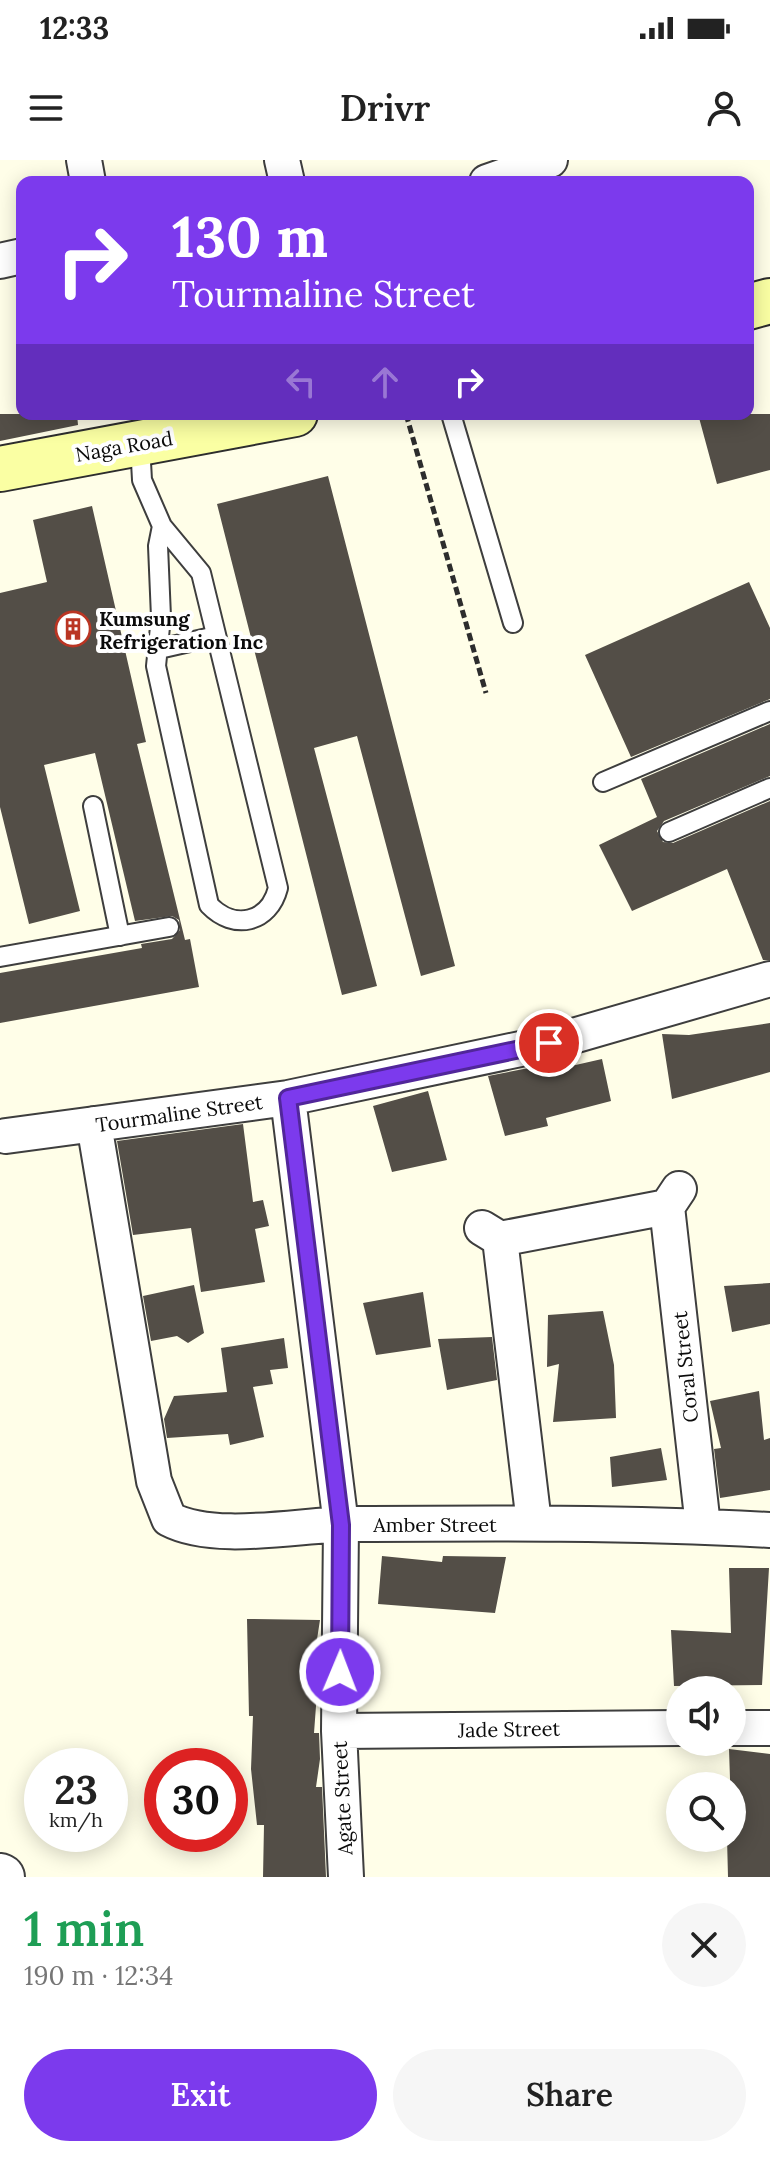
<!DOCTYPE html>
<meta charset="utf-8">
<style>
body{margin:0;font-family:Lora,serif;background:#f6f6f6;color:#222;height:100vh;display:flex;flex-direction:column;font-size:30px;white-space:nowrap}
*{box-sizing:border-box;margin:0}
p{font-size:26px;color:#767676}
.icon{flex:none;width:44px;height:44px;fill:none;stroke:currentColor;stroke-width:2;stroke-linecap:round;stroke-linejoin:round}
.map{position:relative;height:1717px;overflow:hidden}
.sheet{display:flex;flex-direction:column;background:#fff;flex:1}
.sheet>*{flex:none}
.hud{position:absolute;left:16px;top:16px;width:738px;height:244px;border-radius:16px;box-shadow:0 4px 20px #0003;background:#7c3aed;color:#fff;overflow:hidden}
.tools{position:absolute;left:666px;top:1516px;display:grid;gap:16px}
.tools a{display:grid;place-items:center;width:80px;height:80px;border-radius:50%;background:#fff;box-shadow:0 4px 20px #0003;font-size:40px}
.speed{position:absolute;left:24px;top:1588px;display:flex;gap:16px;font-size:40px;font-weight:700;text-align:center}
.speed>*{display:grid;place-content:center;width:104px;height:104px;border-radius:50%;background:#fff;box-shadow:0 4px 20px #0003;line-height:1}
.speed small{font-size:20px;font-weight:400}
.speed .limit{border:12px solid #d22;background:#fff;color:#111}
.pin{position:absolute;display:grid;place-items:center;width:68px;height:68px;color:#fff;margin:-34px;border:4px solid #fff;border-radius:50%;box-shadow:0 2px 8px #0007}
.me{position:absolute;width:88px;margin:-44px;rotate:1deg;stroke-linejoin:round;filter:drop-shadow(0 0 6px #0008)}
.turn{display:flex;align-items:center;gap:28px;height:168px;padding:0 24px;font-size:36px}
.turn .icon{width:104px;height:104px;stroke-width:2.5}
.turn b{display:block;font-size:56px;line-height:68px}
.lanes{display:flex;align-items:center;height:76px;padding:0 24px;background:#0003;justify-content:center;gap:40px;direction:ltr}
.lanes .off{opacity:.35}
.round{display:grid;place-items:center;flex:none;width:84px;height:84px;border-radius:42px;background:#f6f6f6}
.head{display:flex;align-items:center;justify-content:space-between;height:136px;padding:0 24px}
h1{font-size:48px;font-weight:600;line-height:60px;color:#1e9e55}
.button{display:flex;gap:16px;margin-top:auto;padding:16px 24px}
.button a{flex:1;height:92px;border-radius:48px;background:#7c3aed;color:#fff;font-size:32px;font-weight:600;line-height:92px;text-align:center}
.button a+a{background:#f6f6f6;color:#222}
.status{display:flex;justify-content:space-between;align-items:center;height:56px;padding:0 40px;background:#fff;direction:ltr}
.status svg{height:22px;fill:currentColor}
header{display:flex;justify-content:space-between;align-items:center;height:104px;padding:0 24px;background:#fff;font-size:36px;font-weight:600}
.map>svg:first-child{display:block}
.building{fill:#534e47}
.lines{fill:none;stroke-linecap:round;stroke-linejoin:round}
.service-casing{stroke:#3e3e3e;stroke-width:22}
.minor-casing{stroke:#3e3e3e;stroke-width:38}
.tertiary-casing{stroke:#3e3e3e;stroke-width:48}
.secondary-casing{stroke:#2d2d2d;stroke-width:48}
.path{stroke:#2d2d2d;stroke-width:5;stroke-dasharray:8 4;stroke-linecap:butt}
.service{stroke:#fff;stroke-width:18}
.minor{stroke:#fff;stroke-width:34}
.tertiary{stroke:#fff;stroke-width:44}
.secondary{stroke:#faffa3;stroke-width:44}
.route-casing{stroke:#51269a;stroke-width:20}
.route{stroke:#7c3aed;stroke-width:14}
.labels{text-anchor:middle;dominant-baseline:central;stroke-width:8;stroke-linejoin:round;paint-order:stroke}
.street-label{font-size:20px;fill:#0b0b0b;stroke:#fff}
.poi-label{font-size:20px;font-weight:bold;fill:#0b0b0b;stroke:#fff;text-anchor:start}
</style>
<div class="status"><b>12:33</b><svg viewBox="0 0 49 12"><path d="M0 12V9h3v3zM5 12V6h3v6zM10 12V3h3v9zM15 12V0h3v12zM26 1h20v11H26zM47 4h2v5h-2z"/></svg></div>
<header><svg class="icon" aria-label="menu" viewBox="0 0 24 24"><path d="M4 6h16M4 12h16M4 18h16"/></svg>Drivr<svg class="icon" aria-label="person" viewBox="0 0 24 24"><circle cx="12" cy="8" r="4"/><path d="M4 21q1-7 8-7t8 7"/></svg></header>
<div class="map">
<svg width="770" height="1717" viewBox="0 0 770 1717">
<rect width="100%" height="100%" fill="#fffee8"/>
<path class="building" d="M 0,254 L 77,254 L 78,265 L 0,281 Z
M 698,254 L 770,254 L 770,310 L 717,324 Z
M 328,316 L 455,806 L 421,816 L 357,576 L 314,588 L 377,826 L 342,835 L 217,344 Z
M 92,346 L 146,582 L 137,584 L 185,780 L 190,779 L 199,827 L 0,863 L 0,813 L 142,788 L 141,784 L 172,779 L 180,770 L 179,760 L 172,756 L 135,761 L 95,593 L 44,605 L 80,751 L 29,764 L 0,647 L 0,433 L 47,422 L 33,360 Z
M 749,422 L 770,468 L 770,539 L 631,597 L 585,495 Z
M 770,564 L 770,616 L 664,661 L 657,671 L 663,682 L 673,683 L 770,641 L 770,800 L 763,800 L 727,709 L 632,751 L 599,685 L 657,657 L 641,619 Z
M 770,863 L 770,912 L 672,939 L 662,874 L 689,875 Z
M 602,899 L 611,941 L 546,958 L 548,966 L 505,976 L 488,916 L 534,907 L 536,914 Z
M 428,931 L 447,1000 L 392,1012 L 373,946 Z
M 243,964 L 253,1042 L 263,1040 L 269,1066 L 255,1069 L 265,1122 L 201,1132 L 191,1068 L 133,1075 L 117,981 Z
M 770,1123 L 770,1164 L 732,1172 L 724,1126 Z
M 194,1125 L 204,1173 L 188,1183 L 177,1176 L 151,1181 L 143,1136 Z
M 423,1132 L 431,1187 L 376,1195 L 363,1143 Z
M 603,1151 L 614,1205 L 616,1258 L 553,1262 L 559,1204 L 547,1207 L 548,1155 Z
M 492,1177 L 497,1220 L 447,1230 L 438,1179 Z
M 284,1178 L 288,1208 L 270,1210 L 273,1224 L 253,1227 L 264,1277 L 230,1285 L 228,1274 L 167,1278 L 164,1259 L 174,1236 L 227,1232 L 221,1188 Z
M 759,1231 L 764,1280 L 770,1278 L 770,1330 L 720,1338 L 714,1289 L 721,1288 L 710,1241 Z
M 661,1288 L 667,1320 L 612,1327 L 610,1297 Z
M 382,1396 L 442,1402 L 443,1396 L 506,1397 L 495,1453 L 378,1444 Z
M 729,1408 L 769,1408 L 762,1525 L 674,1526 L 671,1470 L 731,1473 Z
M 247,1459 L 320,1460 L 311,1518 L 318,1519 L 314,1573 L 319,1573 L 320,1599 L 316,1627 L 322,1627 L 326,1717 L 263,1717 L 264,1665 L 257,1665 L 251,1609 L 253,1556 L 249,1556 Z
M 729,1589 L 770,1594 L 770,1717 L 728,1717 L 727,1678 L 732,1678 Z"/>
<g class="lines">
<g class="service-casing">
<path id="service" d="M 451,254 L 513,463
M 140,284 L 142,320 L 162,366 L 201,413 L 278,728 C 269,763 234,771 209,745 L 156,506 L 161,457 L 158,386 L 162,366
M 159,489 L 216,476
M 603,622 L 770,551
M 93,646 L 120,776
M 669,672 L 770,628
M 0,797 L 169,767"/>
</g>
<g class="minor-casing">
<path id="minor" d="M 84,0 L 88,22
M 282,0 L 287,22
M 487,22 L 550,0
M 0,101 L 22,96
M 288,938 L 341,1365 L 339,1571 L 346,1717
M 94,964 L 154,1321 L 169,1359 C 215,1383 297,1365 349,1364 C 490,1363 630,1362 770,1370
M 6,976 L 288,938 L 549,883 L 770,819
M 679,1029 L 667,1047 L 703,1366
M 482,1068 L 500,1079 L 534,1363
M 500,1079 L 667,1047
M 732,1568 L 770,1568
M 339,1571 L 680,1568"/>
</g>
<g class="tertiary-casing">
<path id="tertiary" d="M 0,1716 L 2,1717"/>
</g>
<g class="secondary-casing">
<path id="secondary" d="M 748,147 L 770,141
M 0,309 L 295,254"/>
</g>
<path class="path" d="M 406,254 L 486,533"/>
<use href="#service" class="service"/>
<use href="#minor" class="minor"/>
<use href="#tertiary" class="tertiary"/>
<use href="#secondary" class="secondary"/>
</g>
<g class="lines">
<g class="route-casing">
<path id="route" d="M 340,1512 L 341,1365 L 288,938 L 549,883"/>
</g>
<use href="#route" class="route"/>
</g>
<defs>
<g id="building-ring" transform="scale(1.8)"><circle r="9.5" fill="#fff" stroke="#ba3523" stroke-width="1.5"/><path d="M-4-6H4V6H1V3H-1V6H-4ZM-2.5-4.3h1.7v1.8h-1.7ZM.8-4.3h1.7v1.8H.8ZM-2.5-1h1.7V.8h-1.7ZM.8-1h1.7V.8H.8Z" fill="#ba3523"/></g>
</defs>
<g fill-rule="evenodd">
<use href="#building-ring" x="73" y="469"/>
</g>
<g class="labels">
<g class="street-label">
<text transform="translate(124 286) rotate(-10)">Naga Road</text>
<text transform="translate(179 953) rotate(-8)">Tourmaline Street</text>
<text transform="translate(685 1207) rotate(-96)">Coral Street</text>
<text x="435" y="1364">Amber Street</text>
<text transform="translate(509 1569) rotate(-1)">Jade Street</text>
<text transform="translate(342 1638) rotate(-93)">Agate Street</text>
</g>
<g class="poi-label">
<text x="99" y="458">Kumsung<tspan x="99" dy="23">Refrigeration Inc</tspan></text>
</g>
</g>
</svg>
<div class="tools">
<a><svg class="icon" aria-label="sound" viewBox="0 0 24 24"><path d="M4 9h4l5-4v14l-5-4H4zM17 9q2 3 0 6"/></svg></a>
<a><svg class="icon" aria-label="search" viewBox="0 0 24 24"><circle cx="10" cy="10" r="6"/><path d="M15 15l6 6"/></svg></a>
</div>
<div class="speed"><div>23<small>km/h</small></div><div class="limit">30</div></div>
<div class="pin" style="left:549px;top:883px;background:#d93025"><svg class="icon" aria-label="arrive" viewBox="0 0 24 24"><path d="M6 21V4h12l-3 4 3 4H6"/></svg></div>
<svg class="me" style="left:340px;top:1512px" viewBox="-20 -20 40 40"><circle r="17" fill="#7c3aed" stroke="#fff" stroke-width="3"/><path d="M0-11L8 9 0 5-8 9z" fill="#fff"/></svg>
<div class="hud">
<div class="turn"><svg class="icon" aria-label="right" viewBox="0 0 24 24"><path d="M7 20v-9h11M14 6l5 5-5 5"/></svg><div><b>130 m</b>Tourmaline Street</div></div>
<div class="lanes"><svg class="icon off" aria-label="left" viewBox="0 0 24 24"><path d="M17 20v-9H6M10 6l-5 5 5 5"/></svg><svg class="icon off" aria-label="ahead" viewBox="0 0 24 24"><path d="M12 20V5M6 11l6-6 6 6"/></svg><svg class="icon" aria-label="right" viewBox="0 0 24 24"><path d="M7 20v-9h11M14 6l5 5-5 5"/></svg></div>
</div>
</div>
<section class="sheet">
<div class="head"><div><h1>1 min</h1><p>190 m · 12:34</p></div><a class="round"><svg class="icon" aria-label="close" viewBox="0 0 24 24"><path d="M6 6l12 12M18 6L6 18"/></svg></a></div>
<div class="button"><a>Exit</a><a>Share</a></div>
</section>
